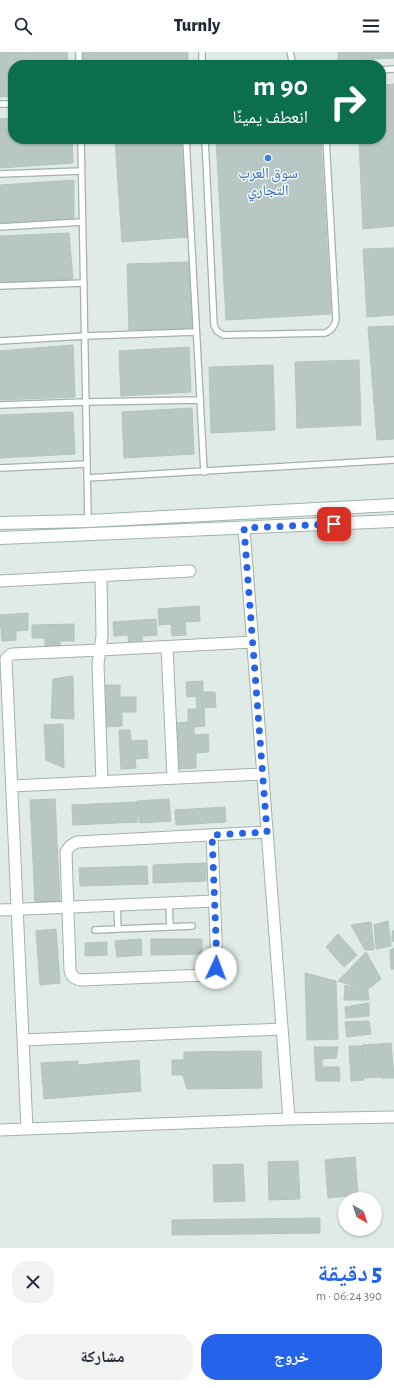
<!DOCTYPE html>
<html lang="ar">
<meta charset="utf-8">
<style>
body{margin:0;font-family:"Alegreya Sans","Noto Naskh Arabic",sans-serif;background:#f2f2f3;color:#1f2937;direction:rtl;height:100vh;display:flex;flex-direction:column;font-size:15px;white-space:nowrap}
*{box-sizing:border-box;margin:0}
p{font-size:13px;color:#747a83}
.icon{flex:none;width:22px;height:22px;fill:none;stroke:currentColor;stroke-width:2;stroke-linecap:round;stroke-linejoin:round}
.map{position:relative;height:1196px;overflow:hidden;direction:ltr}
.panel{display:flex;flex-direction:column;background:#fff;flex:1}
.panel>*{flex:none}
.banner{position:absolute;left:8px;top:8px;width:378px;height:84px;border-radius:16px;box-shadow:0 1px 3px #0004;direction:rtl;background:#0b6e4f;color:#fff;overflow:hidden}
.needle{width:26px;rotate:141deg}
.controls{position:absolute;left:338px;top:1140px;display:grid;gap:8px}
.controls a{display:grid;place-items:center;width:44px;height:44px;border-radius:50%;background:#fff;box-shadow:0 1px 3px #0004;font-size:20px}
.pin{position:absolute;display:grid;place-items:center;width:34px;height:34px;color:#fff;margin:-17px;border-radius:8px;box-shadow:0 2px 6px #0006}
.me{position:absolute;width:44px;margin:-22px;rotate:2deg;stroke-linejoin:round;filter:drop-shadow(0 0 3px #0008)}
.turn{display:flex;align-items:center;gap:14px;height:84px;padding:0 12px;font-size:18px}
.turn .icon{width:52px;height:52px;stroke-width:2.5}
.turn b{display:block;font-size:28px;line-height:34px}
.round{display:grid;place-items:center;flex:none;width:42px;height:42px;border-radius:16px;background:#f2f2f3}
.overview{display:flex;align-items:center;justify-content:space-between;height:68px;padding:0 12px}
h1{font-size:24px;font-weight:800;line-height:30px;color:#2563eb}
.action{display:flex;gap:8px;margin-top:auto;padding:8px 12px}
.action a{flex:1;height:46px;border-radius:16px;background:#2563eb;color:#fff;font-size:16px;font-weight:800;line-height:46px;text-align:center}
.action a+a{background:#f2f2f3;color:#1f2937}
header{display:flex;justify-content:space-between;align-items:center;height:52px;padding:0 12px;background:#fff;font-size:18px;font-weight:800}
.map>svg:first-child{display:block}
.building{fill:#b8c7c3;stroke:#b2c3be}
.lines{fill:none;stroke-linecap:round;stroke-linejoin:round}
.lane-casing{stroke:#a3b1ad;stroke-width:8}
.street-casing{stroke:#a3b1ad;stroke-width:13}
.secondary-casing{stroke:#9fb5af;stroke-width:14}
.lane{stroke:#fff;stroke-width:5.5}
.street{stroke:#fff;stroke-width:11}
.secondary{stroke:#fff;stroke-width:12}
.route{stroke:#2563eb;stroke-width:7;stroke-dasharray:0 12.6}
.shop-dot{fill:#3f7fe0;stroke:#f0f7f4;stroke-width:1.5}
.labels{text-anchor:middle;dominant-baseline:central;stroke-width:3;stroke-linejoin:round;paint-order:stroke}
.shop-label{font-size:15px;fill:#366cbe;stroke:#f0f7f4}
</style>
<header><svg class="icon" aria-label="menu" viewBox="0 0 24 24"><path d="M4 6h16M4 12h16M4 18h16"/></svg>Turnly<svg class="icon" aria-label="search" viewBox="0 0 24 24"><circle cx="10" cy="10" r="6"/><path d="M15 15l6 6"/></svg></header>
<div class="map">
<svg width="394" height="1196" viewBox="0 0 394 1196">
<rect width="100%" height="100%" fill="#e0eae6"/>
<path class="building" d="M 0,0 L 67,0 L 68,13 L 13,13 L 13,44 L 0,45 Z
M 83,0 L 188,0 L 188,13 L 83,13 Z
M 338,0 L 394,0 L 394,6 L 338,9 Z
M 394,32 L 394,174 L 363,177 L 359,87 L 381,87 L 381,33 Z
M 13,66 L 13,87 L 72,87 L 73,111 L 0,116 L 0,67 Z
M 115,87 L 181,87 L 188,185 L 122,190 Z
M 216,87 L 321,87 L 331,262 L 226,268 Z
M 74,128 L 74,166 L 0,172 L 0,133 Z
M 69,181 L 73,227 L 0,231 L 0,184 Z
M 394,196 L 394,263 L 367,265 L 363,197 Z
M 191,210 L 194,276 L 129,278 L 127,212 Z
M 394,274 L 394,387 L 377,388 L 368,275 Z
M 73,293 L 75,345 L 0,348 L 0,299 Z
M 189,295 L 191,340 L 121,344 L 119,299 Z
M 359,308 L 361,373 L 297,376 L 295,310 Z
M 273,313 L 275,378 L 211,381 L 209,315 Z
M 192,356 L 194,402 L 124,406 L 122,360 Z
M 73,360 L 75,402 L 0,406 L 0,363 Z
M 199,554 L 200,569 L 185,570 L 186,583 L 172,584 L 171,572 L 159,573 L 158,557 Z
M 28,561 L 28,578 L 16,579 L 16,588 L 2,589 L 0,563 Z
M 156,567 L 157,583 L 142,584 L 143,593 L 129,594 L 128,583 L 114,584 L 113,570 Z
M 74,572 L 74,589 L 60,589 L 60,598 L 45,599 L 45,586 L 32,586 L 32,573 Z
M 73,624 L 74,667 L 51,666 L 53,627 Z
M 203,629 L 203,640 L 215,640 L 216,655 L 204,656 L 205,674 L 194,675 L 194,683 L 208,682 L 209,700 L 196,701 L 196,716 L 177,717 L 175,671 L 188,670 L 188,657 L 197,657 L 196,644 L 187,645 L 186,630 Z
M 104,633 L 120,633 L 120,645 L 136,645 L 136,660 L 122,660 L 122,674 L 105,675 Z
M 63,672 L 64,716 L 46,708 L 44,673 Z
M 119,678 L 130,678 L 131,689 L 147,688 L 148,706 L 135,707 L 136,716 L 121,717 Z
M 55,747 L 60,849 L 35,851 L 30,748 Z
M 169,747 L 171,769 L 140,771 L 137,749 Z
M 137,750 L 138,770 L 73,773 L 72,753 Z
M 225,755 L 226,770 L 176,773 L 175,758 Z
M 206,811 L 206,829 L 153,831 L 153,813 Z
M 147,814 L 148,832 L 80,834 L 79,816 Z
M 388,869 L 391,894 L 376,897 L 374,873 Z
M 371,870 L 374,898 L 365,898 L 351,873 Z
M 56,877 L 60,931 L 40,933 L 36,879 Z
M 392,879 L 394,879 L 394,889 L 392,890 Z
M 338,882 L 357,903 L 344,915 L 326,895 Z
M 141,887 L 142,903 L 117,905 L 115,889 Z
M 151,887 L 202,887 L 202,902 L 151,903 Z
M 107,890 L 107,903 L 85,904 L 85,891 Z
M 394,896 L 394,917 L 391,917 L 390,898 Z
M 366,900 L 381,927 L 367,938 L 338,929 Z
M 305,921 L 336,929 L 338,987 L 307,988 Z
M 345,933 L 368,939 L 369,948 L 344,948 Z
M 369,951 L 369,964 L 346,966 L 345,955 Z
M 369,969 L 371,982 L 347,985 L 345,970 Z
M 391,991 L 394,1026 L 381,1026 L 378,992 Z
M 377,992 L 380,1025 L 365,1026 L 362,993 Z
M 349,994 L 362,994 L 364,1028 L 351,1029 Z
M 314,995 L 338,995 L 336,1006 L 322,1007 L 322,1015 L 339,1015 L 340,1029 L 316,1029 Z
M 261,999 L 262,1036 L 187,1037 L 183,1023 L 172,1023 L 172,1008 L 184,1008 L 184,1000 Z
M 139,1008 L 141,1039 L 44,1047 L 41,1011 L 78,1009 L 78,1013 Z
M 355,1105 L 358,1143 L 328,1146 L 325,1108 Z
M 298,1109 L 300,1147 L 269,1148 L 268,1110 Z
M 243,1112 L 245,1149 L 214,1150 L 213,1113 Z
M 320,1166 L 320,1181 L 172,1183 L 172,1168 Z"/>
<g class="lines">
<g class="lane-casing">
<path id="lane" d="M 79,0 L 79,13
M 202,0 L 202,13
M 290,0 L 293,13
M 381,18 L 394,17
M 0,52 L 13,52
M 81,87 L 88,469
M 186,87 L 204,420
M 205,87 L 214,273 L 217,279 L 223,283 L 325,281 C 332,278 334,275 336,268 L 326,87
M 0,122 L 81,119
M 0,175 L 82,170
M 0,234 L 84,231
M 0,289 L 85,284 L 196,280
M 0,353 L 86,350 L 200,348
M 0,416 L 87,412
M 87,426 L 394,408
M 169,851 L 170,875
M 117,853 L 118,877
M 95,878 L 192,874"/>
</g>
<g class="street-casing">
<path id="street" d="M 244,476 L 289,1067
M 101,524 L 102,584 L 98,612 L 102,730
M 0,529 L 190,519
M 167,595 L 173,726
M 12,734 L 263,722
M 212,783 L 217,912 L 214,920 L 205,923 L 81,928 C 75,927 71,924 70,918 L 66,800 L 70,794 L 77,790 L 267,780
M 0,858 L 215,849
M 23,988 L 282,977
M 27,1077 L 6,607 L 10,603 L 12,602 L 100,598 L 253,590
M 0,1078 L 289,1067 L 394,1065"/>
</g>
<g class="secondary-casing">
<path id="secondary" d="M 0,471 L 88,469 L 394,453
M 0,486 L 394,469"/>
</g>
<use href="#lane" class="lane"/>
<use href="#street" class="street"/>
<use href="#secondary" class="secondary"/>
</g>
<g class="lines">
<path class="route" d="M 216,916 L 217,912 L 212,783 L 267,780 L 244,476 L 334,472"/>
</g>
<circle class="shop-dot" cx="268" cy="106" r="4"/>
<g class="labels">
<g class="shop-label">
<text x="268" y="121">سوق العرب<tspan x="268" dy="17">التجاري</tspan></text>
</g>
</g>
</svg>
<div class="controls">
<a><svg class="needle" viewBox="-14 -14 28 28"><path d="M0-13l5 13h-10z" fill="#e53935"/><path d="M0 13l5-13h-10z" fill="#747a83"/></svg></a>
</div>
<div class="pin" style="left:334px;top:472px;background:#d93025"><svg class="icon" aria-label="arrive" viewBox="0 0 24 24"><path d="M6 21V4h12l-3 4 3 4H6"/></svg></div>
<svg class="me" style="left:216px;top:916px" viewBox="-20 -20 40 40"><circle r="19" fill="#fff"/><path d="M0-13L10 11 0 6-10 11z" fill="#2563eb"/></svg>
<div class="banner">
<div class="turn"><svg class="icon" aria-label="right" viewBox="0 0 24 24"><path d="M7 20v-9h11M14 6l5 5-5 5"/></svg><div><b>90 m</b>انعطف يمينًا</div></div>
</div>
</div>
<section class="panel">
<div class="overview"><div><h1>5 دقيقة</h1><p>390 m · 06:24</p></div><a class="round"><svg class="icon" aria-label="close" viewBox="0 0 24 24"><path d="M6 6l12 12M18 6L6 18"/></svg></a></div>
<div class="action"><a>خروج</a><a>مشاركة</a></div>
</section>
